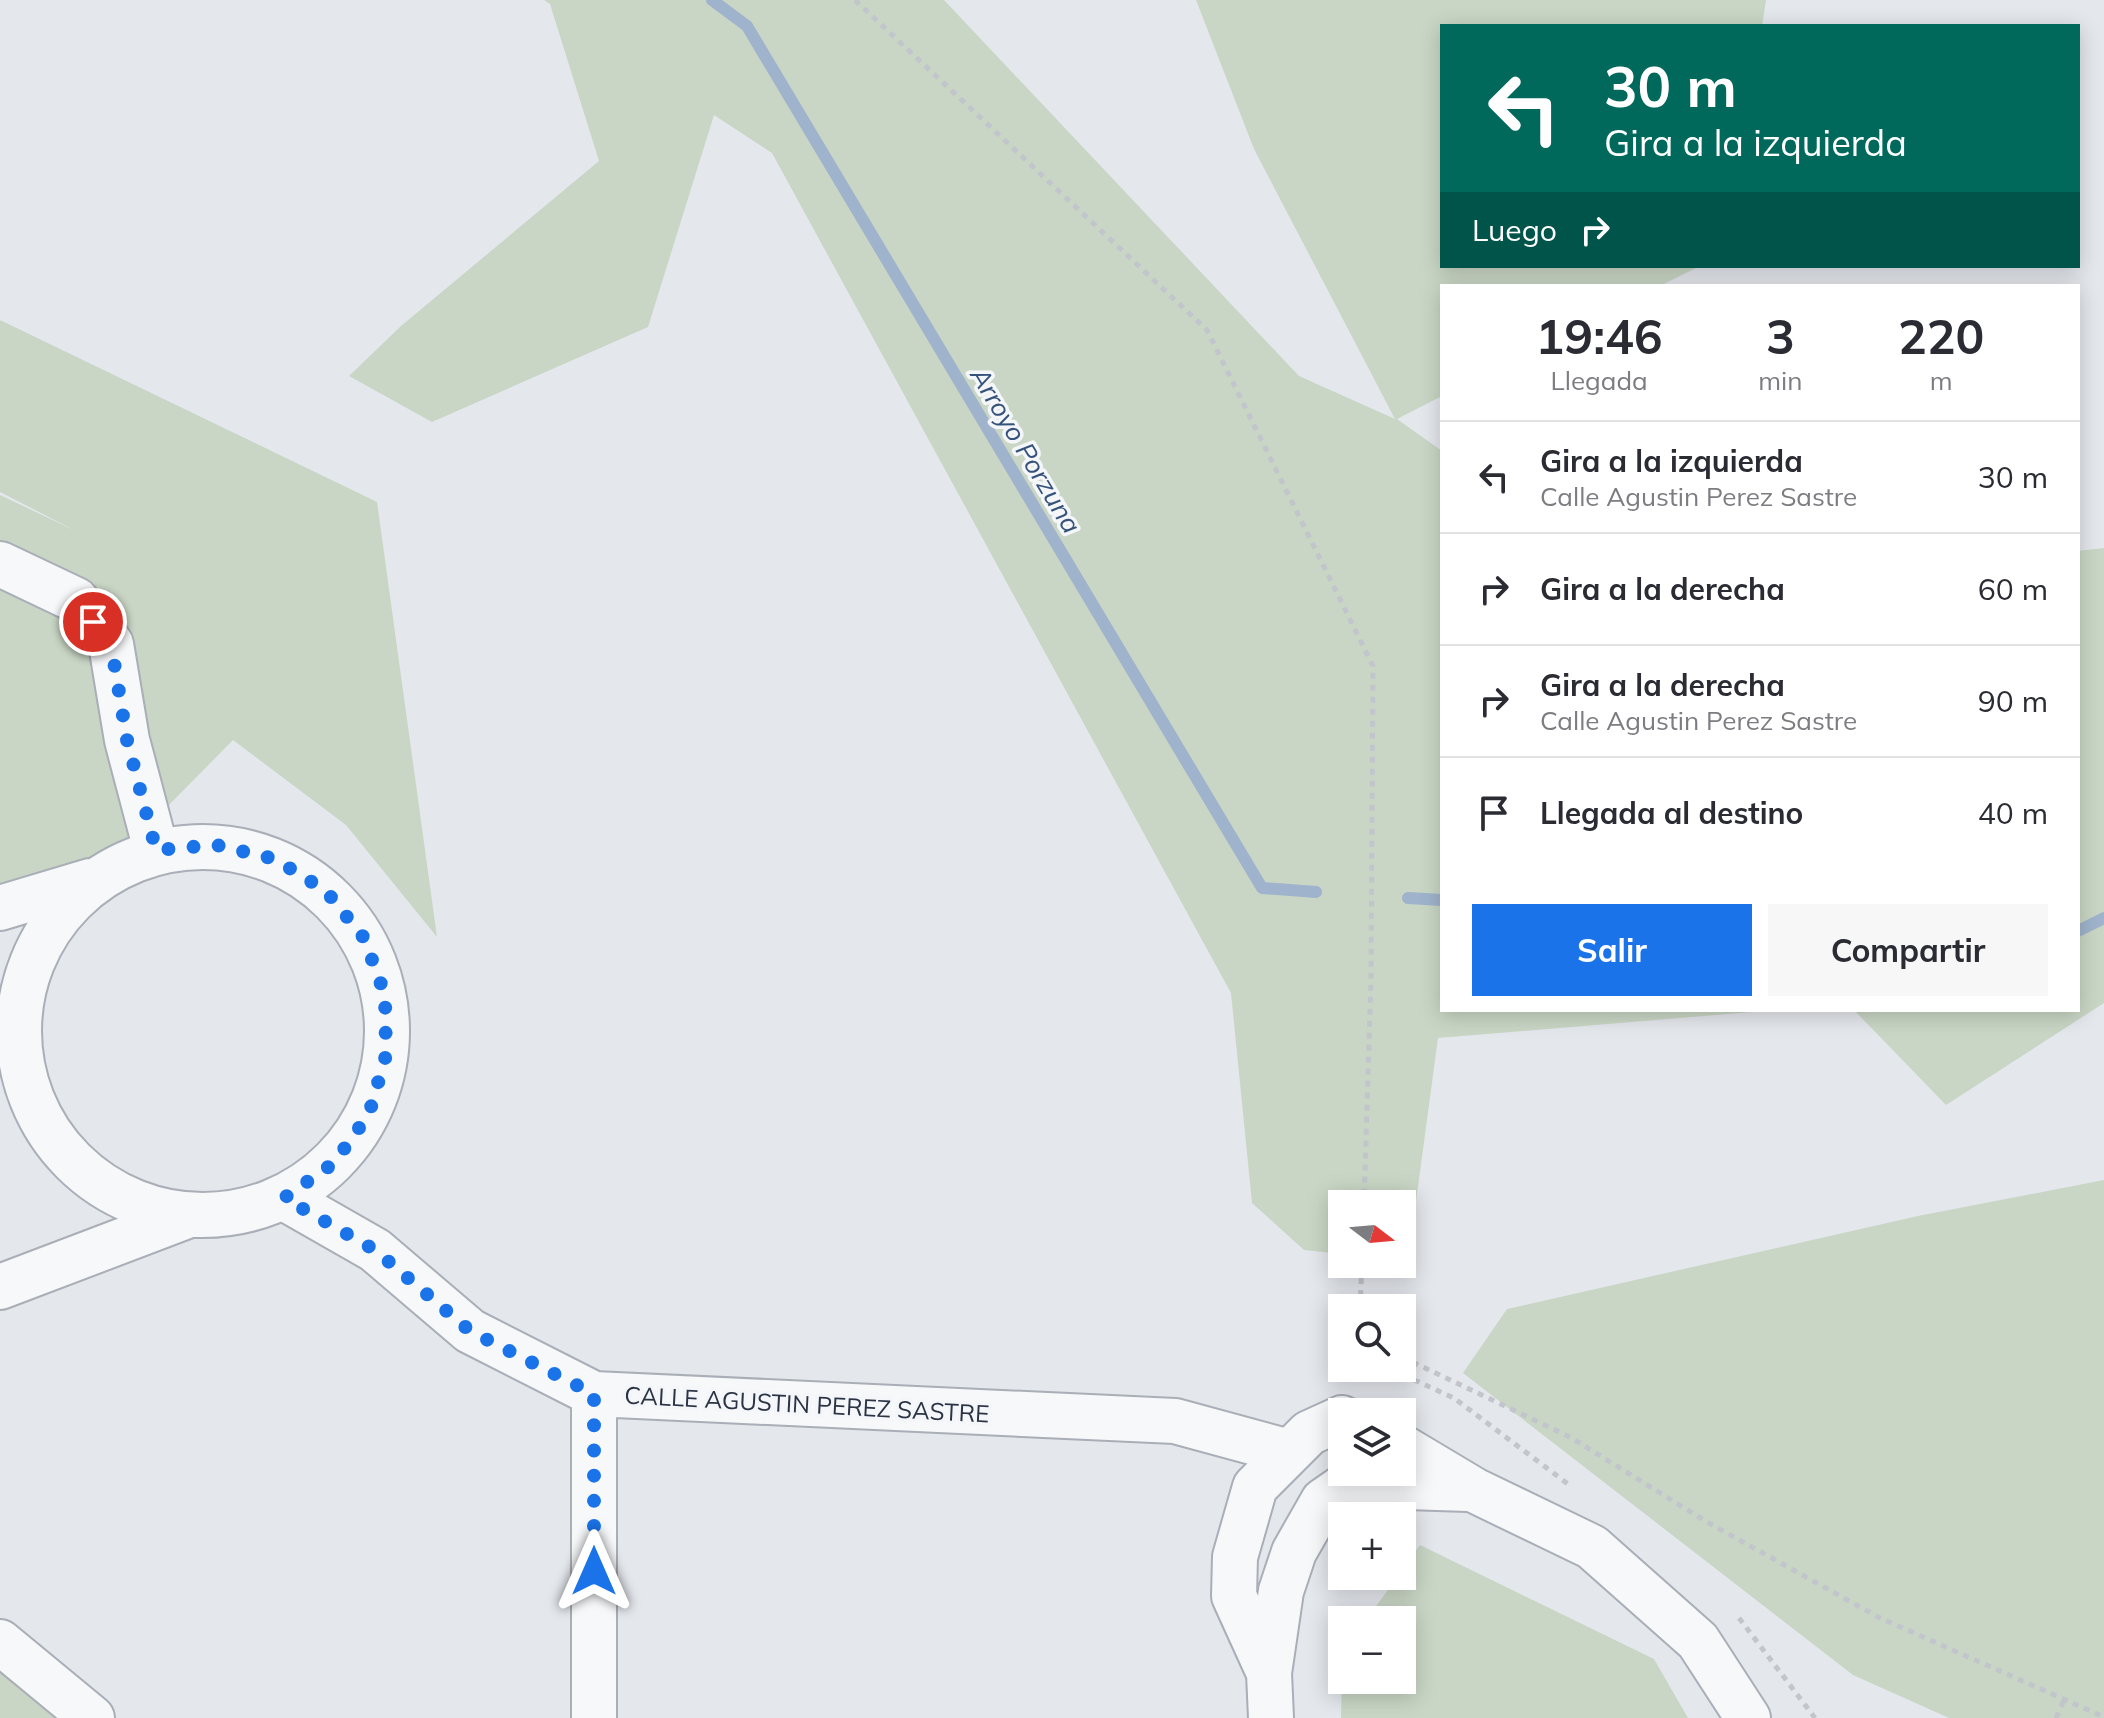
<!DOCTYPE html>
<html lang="es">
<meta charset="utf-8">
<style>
body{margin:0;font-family:Mulish,sans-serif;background:#f7f7f7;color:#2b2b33;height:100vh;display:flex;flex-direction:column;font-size:30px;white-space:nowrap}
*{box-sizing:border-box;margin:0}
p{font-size:26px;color:#7c7c81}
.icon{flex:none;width:44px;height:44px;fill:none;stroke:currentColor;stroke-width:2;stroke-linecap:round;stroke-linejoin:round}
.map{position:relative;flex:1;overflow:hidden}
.details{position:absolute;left:1440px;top:284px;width:640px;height:728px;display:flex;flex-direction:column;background:#fff;border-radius:0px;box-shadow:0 4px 20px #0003}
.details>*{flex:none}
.top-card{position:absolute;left:1440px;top:24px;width:640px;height:244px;border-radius:0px;box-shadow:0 4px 20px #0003;background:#00695c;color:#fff;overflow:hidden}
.needle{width:52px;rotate:106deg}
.tools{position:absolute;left:1328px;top:1190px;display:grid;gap:16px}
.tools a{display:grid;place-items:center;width:88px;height:88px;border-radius:0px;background:#fff;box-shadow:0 4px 20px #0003;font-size:40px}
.pin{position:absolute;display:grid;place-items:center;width:68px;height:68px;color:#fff;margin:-34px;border:4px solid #fff;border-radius:50%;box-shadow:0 2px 8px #0007}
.me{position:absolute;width:88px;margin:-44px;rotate:0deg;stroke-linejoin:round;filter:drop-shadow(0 0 6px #0008)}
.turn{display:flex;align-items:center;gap:28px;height:168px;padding:0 32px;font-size:36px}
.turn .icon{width:104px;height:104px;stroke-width:2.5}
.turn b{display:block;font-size:56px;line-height:68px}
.then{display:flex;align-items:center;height:76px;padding:0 32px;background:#0003;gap:16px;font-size:30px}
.eta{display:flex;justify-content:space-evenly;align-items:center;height:136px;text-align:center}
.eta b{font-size:48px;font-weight:700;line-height:56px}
.action{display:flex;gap:16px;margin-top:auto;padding:16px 32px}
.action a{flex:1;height:92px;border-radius:0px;background:#1a73e8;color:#fff;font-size:32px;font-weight:700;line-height:92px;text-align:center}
.action a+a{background:#f7f7f7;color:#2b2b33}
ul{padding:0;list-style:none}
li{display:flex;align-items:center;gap:24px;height:112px;padding:0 32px;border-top:2px solid #e1e1e2}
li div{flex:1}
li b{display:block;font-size:30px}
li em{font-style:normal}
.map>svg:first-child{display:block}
.green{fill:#c9d6c5}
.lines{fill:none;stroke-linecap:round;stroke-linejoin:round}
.stream{stroke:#9fb4cc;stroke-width:12}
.minor-casing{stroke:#a9aeb7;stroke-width:48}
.tertiary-casing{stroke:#a9aeb7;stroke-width:48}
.path{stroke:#c2c5cb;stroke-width:5;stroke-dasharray:6 6;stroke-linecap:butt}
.minor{stroke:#f7f8fa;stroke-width:44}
.tertiary{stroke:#f7f8fa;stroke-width:44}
.route{stroke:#1a73e8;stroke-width:14;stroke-dasharray:0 25.2}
.labels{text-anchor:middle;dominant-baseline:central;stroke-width:7;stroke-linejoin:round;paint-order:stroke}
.street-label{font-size:24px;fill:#2b3445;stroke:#f4f6f9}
.water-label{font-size:26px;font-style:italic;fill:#34527a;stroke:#f4f6f9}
</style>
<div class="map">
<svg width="2104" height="1718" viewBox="0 0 2104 1718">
<rect width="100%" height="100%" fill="#e4e7ec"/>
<path class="green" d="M 544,0 L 944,0 L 1299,376 L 1395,419 L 1254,149 L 1196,0 L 1766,0 L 1762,26 L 1442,26 L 1442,266 L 1700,266 L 1660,286 L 1442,286 L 1442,396 L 1397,419 L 1442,451 L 1442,1010 L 1776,1010 L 1438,1038 L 1408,1261 L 1402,1261 L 1402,1204 L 1342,1204 L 1342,1254 L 1304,1250 L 1252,1203 L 1231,993 L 772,153 L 714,115 L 648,327 L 432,422 L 349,376 L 401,326 L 599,161 L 550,4 Z
M 0,320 L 377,502 L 437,937 L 346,825 L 233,740 L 96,879 L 0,914 L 0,495 L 76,531 L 0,492 Z
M 2104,548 L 2104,1003 L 1946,1105 L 1854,1010 L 2078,1010 L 2078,551 Z
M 2104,1180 L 2104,1718 L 1949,1718 L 1853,1675 L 1463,1373 L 1507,1309 L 1918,1216 Z
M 1420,1545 L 1654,1659 L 1688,1718 L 1341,1718 L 1342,1678 L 1342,1680 L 1402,1680 L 1402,1620 L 1366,1620 L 1398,1576 L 1402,1576 L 1402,1570 Z
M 0,1642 L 92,1718 L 0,1718 Z"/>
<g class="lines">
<path class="stream" d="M 712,0 L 747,26 L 1262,888 L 1316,892
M 1408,898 L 1442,900
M 2078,931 L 2104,918"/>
<g class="minor-casing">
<path id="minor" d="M 0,564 L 76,600 L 111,644 L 127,740 L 156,850
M19 1031a184 184 0 1 1 368 0a184 184 0 1 1-368 0Z
M 0,908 L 90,881
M 284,1198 L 375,1250 L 470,1331 L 594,1394 L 1175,1421 L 1289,1452
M 0,1287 L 187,1216
M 594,1394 L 594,1718
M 0,1642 L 92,1718"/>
</g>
<g class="tertiary-casing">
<path id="tertiary" d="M 1402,1447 L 1474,1490 L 1592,1547 L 1698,1641 L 1748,1718
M 1269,1673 L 1234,1596 L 1235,1557 L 1255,1487 L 1309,1433 L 1342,1418
M 1271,1718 L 1269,1673 L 1281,1591 L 1294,1552 L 1323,1501 L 1346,1485 L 1468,1489"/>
</g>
<path class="path" d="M 855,0 L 1207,330 L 1373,666 L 1371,979 L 1364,1204
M 1360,1308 L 1362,1264
M 1402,1357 L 1570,1437 L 1707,1522 L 1878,1617 L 2104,1717
M 1380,1368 L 1406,1376 L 1454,1398 L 1568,1484
M 1739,1618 L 1815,1718
M 2056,1718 L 2064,1700"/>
<use href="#minor" class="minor"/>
<use href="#tertiary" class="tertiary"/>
</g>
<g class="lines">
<path class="route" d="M 93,622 L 111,644 L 127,740 L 156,850 L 216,845 L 275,859 L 326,891 L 364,938 L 385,995 L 386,1055 L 369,1114 L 334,1163 L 284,1198 L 375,1250 L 470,1331 L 594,1394 L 594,1571"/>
</g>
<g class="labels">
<g class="street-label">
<text transform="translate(807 1404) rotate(3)">CALLE AGUSTIN PEREZ SASTRE</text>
</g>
<g class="water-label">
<text transform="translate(1026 450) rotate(59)">Arroyo Porzuna</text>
</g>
</g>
</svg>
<div class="tools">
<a><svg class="needle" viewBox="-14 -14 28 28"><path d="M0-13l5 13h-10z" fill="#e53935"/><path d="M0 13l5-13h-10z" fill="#7c7c81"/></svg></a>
<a><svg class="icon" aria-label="search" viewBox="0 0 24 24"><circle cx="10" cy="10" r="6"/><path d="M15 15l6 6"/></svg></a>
<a><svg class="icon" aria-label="layers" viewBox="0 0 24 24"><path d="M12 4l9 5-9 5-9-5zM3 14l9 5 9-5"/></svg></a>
<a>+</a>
<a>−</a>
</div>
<div class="pin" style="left:93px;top:622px;background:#d93025"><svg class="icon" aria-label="arrive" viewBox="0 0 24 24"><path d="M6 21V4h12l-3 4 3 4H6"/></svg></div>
<svg class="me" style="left:594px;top:1571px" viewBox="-20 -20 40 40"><path d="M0-17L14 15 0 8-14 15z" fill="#1a73e8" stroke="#fff" stroke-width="4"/></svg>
<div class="top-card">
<div class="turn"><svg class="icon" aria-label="left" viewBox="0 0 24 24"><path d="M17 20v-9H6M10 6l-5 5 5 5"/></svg><div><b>30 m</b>Gira a la izquierda</div></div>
<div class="then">Luego<svg class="icon" aria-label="right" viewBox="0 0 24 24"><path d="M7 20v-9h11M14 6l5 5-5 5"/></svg></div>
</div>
<section class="details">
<div class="eta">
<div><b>19:46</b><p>Llegada</p></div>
<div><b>3</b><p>min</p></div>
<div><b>220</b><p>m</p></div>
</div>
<ul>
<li><svg class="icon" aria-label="left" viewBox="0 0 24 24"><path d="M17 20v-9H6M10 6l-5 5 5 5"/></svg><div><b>Gira a la izquierda</b><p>Calle Agustin Perez Sastre</p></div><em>30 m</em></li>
<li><svg class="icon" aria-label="right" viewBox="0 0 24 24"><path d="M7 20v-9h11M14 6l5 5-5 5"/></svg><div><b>Gira a la derecha</b></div><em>60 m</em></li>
<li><svg class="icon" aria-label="right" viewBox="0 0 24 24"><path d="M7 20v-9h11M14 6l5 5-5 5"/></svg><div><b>Gira a la derecha</b><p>Calle Agustin Perez Sastre</p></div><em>90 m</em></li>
<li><svg class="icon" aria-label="arrive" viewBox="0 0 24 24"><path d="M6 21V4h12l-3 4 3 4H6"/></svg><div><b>Llegada al destino</b></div><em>40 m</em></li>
</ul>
<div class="action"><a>Salir</a><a>Compartir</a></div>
</section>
</div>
